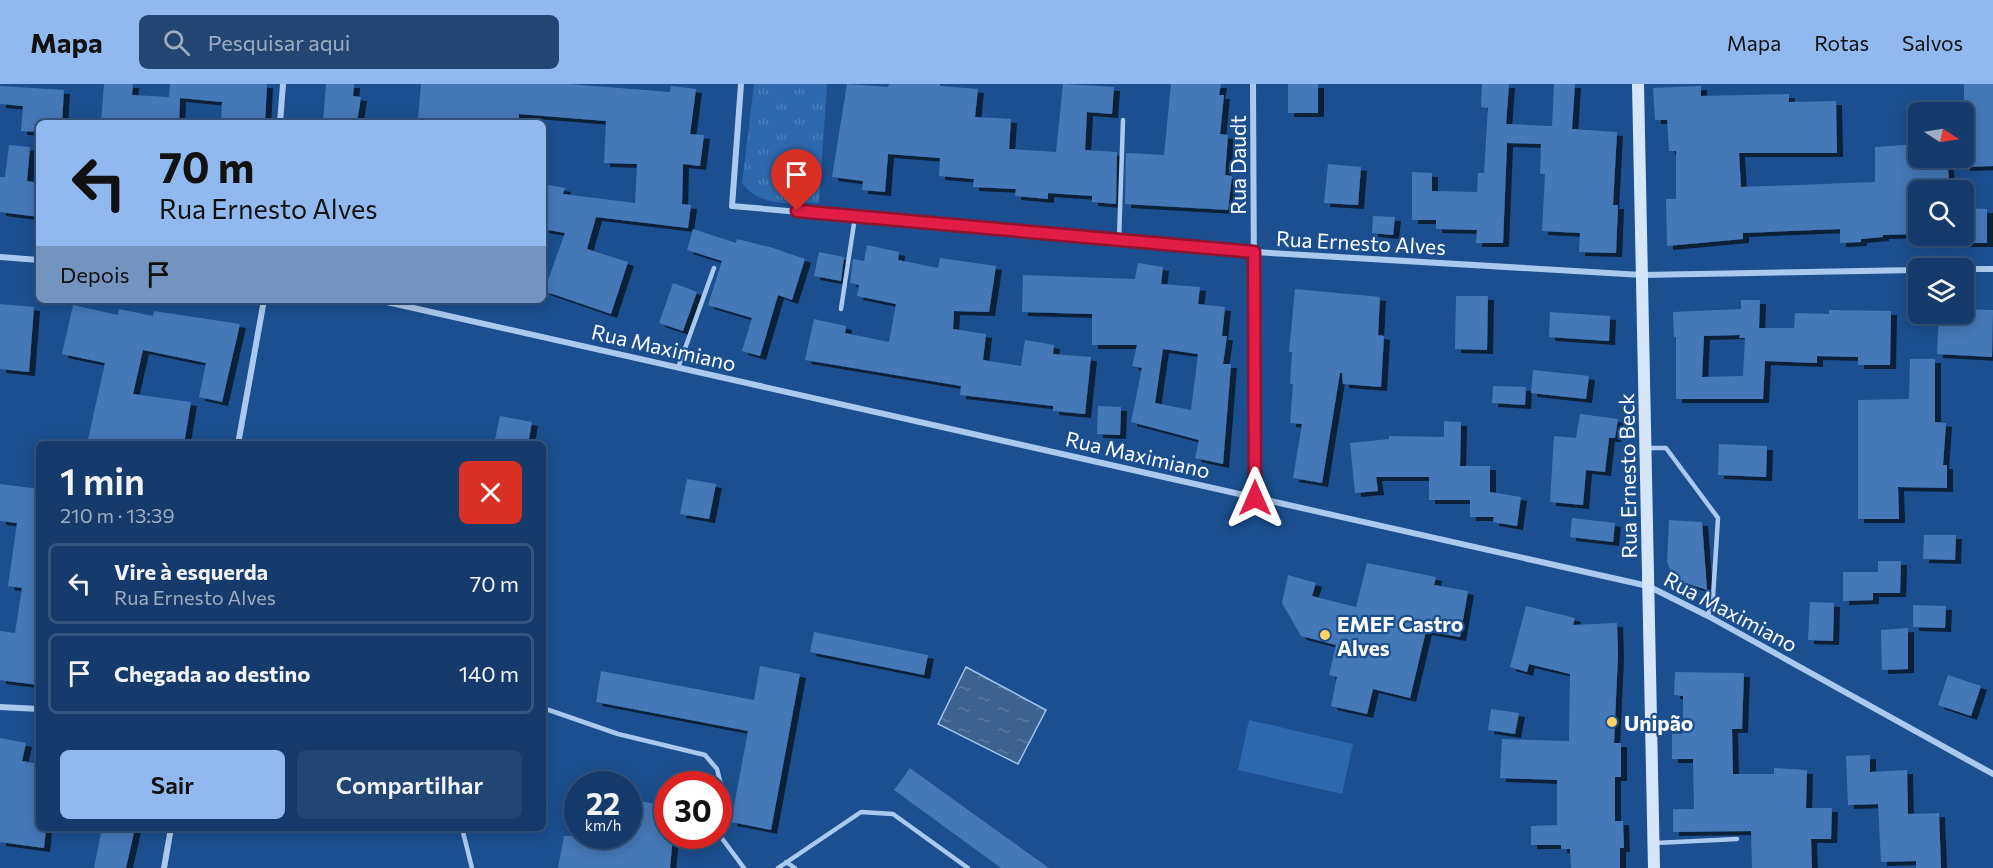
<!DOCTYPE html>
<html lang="pt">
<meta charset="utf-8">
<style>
body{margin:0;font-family:Commissioner,sans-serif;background:#214673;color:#f1f3f6;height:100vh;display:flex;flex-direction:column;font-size:22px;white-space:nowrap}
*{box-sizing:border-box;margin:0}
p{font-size:20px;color:#9dadc1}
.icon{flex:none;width:33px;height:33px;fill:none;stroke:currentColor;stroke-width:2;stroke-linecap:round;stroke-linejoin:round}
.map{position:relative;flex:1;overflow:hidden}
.drawer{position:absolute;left:36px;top:357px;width:510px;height:390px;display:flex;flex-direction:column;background:#143b6b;border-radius:9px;box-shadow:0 3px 15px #0003,0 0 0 2px #33557e}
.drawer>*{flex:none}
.guide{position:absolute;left:36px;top:36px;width:510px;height:183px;border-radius:9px;box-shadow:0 3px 15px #0003,0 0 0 2px #33557e;background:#90b9f0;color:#111;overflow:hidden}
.needle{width:39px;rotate:102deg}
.buttons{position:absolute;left:1908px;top:18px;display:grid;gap:12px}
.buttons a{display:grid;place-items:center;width:66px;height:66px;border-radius:9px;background:#143b6b;box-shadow:0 3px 15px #0003,0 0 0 2px #33557e;font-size:30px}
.speed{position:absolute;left:564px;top:687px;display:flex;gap:12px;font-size:30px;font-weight:700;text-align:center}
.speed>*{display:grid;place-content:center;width:78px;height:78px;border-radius:50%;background:#143b6b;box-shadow:0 3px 15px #0003,0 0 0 2px #33557e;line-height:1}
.speed small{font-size:15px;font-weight:400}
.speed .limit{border:9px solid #d22;background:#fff;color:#111}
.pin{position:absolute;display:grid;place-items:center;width:51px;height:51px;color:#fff;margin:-62px -26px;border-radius:50% 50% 50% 0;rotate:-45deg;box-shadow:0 0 6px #0007}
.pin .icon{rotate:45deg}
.me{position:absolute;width:66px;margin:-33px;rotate:0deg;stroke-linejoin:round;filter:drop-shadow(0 0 4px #0008)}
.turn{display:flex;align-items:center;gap:21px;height:126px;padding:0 24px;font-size:27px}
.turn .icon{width:78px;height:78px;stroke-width:2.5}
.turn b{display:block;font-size:42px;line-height:51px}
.then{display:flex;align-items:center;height:57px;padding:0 24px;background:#0003;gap:12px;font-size:22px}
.round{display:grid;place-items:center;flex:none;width:63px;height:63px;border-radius:9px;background:#214673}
.summary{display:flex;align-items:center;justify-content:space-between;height:102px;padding:0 24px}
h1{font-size:36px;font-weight:600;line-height:45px}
.action{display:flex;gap:12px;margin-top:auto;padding:12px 24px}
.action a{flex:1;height:69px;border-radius:9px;background:#90b9f0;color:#111;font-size:24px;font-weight:600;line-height:69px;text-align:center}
.action a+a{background:#214673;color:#f1f3f6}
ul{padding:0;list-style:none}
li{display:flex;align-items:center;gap:18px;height:81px;margin:0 12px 9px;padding:0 12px;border:3px solid #33557e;border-radius:9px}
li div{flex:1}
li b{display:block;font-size:22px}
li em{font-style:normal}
header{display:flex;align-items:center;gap:36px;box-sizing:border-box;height:84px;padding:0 30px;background:#90b9f0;color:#111}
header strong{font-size:28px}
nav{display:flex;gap:33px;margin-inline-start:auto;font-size:21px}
.search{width:420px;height:54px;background:#214673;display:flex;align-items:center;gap:15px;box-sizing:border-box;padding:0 21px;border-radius:9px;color:#9dadc1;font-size:22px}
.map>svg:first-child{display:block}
.grass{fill:url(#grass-tufts)}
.pitch{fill:#2e69ad}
.water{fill:url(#water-ripples);stroke:#9cc4f0;stroke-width:1.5}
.building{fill:#4478b7;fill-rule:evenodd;filter:url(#shadow)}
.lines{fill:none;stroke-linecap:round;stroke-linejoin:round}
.lane{stroke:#a9c9ee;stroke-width:4.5}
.street{stroke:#a9c9ee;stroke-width:6}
.secondary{stroke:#d6e6fa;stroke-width:12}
.route-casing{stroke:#92132f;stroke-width:15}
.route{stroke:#e11d48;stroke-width:10}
.poi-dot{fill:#ffd166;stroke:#1b4f8f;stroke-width:2}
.labels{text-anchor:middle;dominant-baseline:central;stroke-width:4.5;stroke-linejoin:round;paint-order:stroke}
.street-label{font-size:21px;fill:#fff;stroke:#1b4f8f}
.poi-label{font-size:21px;font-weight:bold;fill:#fff;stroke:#1b4f8f;text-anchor:start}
</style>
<header>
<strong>Mapa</strong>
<div class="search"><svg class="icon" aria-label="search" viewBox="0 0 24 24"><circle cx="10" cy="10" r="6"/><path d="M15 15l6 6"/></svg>Pesquisar aqui</div>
<nav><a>Mapa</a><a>Rotas</a><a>Salvos</a></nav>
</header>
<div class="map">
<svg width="1993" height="784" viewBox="0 0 1993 784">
<defs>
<pattern id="grass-tufts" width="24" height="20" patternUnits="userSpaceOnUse" patternTransform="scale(1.5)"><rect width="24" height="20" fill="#2e69ad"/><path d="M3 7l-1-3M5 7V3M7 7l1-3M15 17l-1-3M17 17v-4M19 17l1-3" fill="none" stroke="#4d80b9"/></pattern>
<pattern id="water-ripples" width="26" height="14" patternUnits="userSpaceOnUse" patternTransform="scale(1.5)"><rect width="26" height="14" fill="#3c6290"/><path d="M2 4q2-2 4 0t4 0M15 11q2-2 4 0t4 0" fill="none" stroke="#597aa1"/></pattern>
<filter id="shadow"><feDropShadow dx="6" dy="4" stdDeviation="0" flood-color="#0009"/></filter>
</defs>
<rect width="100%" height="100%" fill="#1b4f8f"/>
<path class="grass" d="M 754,0 L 827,0 L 819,119 C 791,118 760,124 742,99 Z"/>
<path class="pitch" d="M 1249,636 L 1353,660 L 1342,710 L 1238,686 Z"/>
<path class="water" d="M 966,583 L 1046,626 L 1018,680 L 938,640 Z"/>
<path class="building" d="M 104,0 L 133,0 L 132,11 L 169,13 L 170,0 L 267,0 L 265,39 L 221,38 L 222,18 L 180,14 L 179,39 L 101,39 Z
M 326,0 L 354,0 L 353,12 L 361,13 L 357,39 L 323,39 Z
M 421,0 L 568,0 L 670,8 L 671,2 L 696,5 L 690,50 L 704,51 L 700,82 L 683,80 L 682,120 L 691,121 L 688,144 L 596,133 L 587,165 L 628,178 L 611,230 L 544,207 L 565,149 L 543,145 L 543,100 L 565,104 L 563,110 L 635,119 L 637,80 L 604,79 L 606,37 L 519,30 L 519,39 L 454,39 L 418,35 Z
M 847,0 L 888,3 L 889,0 L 940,0 L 940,2 L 978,5 L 975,33 L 1011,35 L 1009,65 L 1056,68 L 1063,0 L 1114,3 L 1112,30 L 1087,28 L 1085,66 L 1117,68 L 1116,120 L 1092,118 L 1092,112 L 1048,109 L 1048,115 L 1015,112 L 1016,105 L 973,103 L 974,95 L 939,92 L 940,74 L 888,70 L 885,108 L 862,106 L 863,97 L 832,93 Z
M 1171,0 L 1221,0 L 1219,11 L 1224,11 L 1220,50 L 1228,51 L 1225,91 L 1232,92 L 1228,126 L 1125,120 L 1126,69 L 1164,71 Z
M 1288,0 L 1318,0 L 1318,29 L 1288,29 Z
M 1482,0 L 1509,0 L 1506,40 L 1552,42 L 1554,0 L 1575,0 L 1572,45 L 1617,48 L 1613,121 L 1618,121 L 1616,169 L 1579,168 L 1580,149 L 1542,147 L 1545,90 L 1540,90 L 1541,60 L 1507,59 L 1503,159 L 1476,159 L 1477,146 L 1436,145 L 1436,136 L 1412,136 L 1412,88 L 1432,89 L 1432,107 L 1477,108 L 1478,89 L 1484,89 L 1488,24 L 1481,23 Z
M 1964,0 L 1993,0 L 1993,82 L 1964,83 Z
M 0,2 L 64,6 L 62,39 L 39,39 L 39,48 L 21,47 L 23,22 L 0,20 Z
M 1701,2 L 1701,12 L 1789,10 L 1789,18 L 1836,17 L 1837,69 L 1739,69 L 1741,103 L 1875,98 L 1875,63 L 1918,60 L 1918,74 L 1947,74 L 1950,106 L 1918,106 L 1918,150 L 1883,151 L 1883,153 L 1861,155 L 1861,158 L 1840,159 L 1840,145 L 1743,149 L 1743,155 L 1667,162 L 1666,115 L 1676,115 L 1676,67 L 1669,67 L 1667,36 L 1655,36 L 1653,4 Z
M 9,61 L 30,63 L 27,97 L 39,99 L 39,133 L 0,128 L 0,93 L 5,93 Z
M 1328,80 L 1361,83 L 1358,121 L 1324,119 Z
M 1964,124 L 1987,125 L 1987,159 L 1964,159 Z
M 1373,132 L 1395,133 L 1393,151 L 1372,149 Z
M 693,145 L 736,159 L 737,155 L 773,164 L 805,175 L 792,216 L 778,211 L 760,272 L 742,267 L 752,234 L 708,221 L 722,177 L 687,166 Z
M 867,161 L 899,168 L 898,176 L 938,184 L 940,174 L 996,182 L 989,228 L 954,227 L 953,245 L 986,250 L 983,276 L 1021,282 L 1025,256 L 1054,261 L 1053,270 L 1091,273 L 1085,330 L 1053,327 L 1053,322 L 960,311 L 961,302 L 805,276 L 814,235 L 846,242 L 845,249 L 889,258 L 896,220 L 857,212 L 859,201 L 850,199 L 853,175 L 864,177 Z
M 819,168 L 844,173 L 841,197 L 814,192 Z
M 1138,179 L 1163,183 L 1161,200 L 1200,203 L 1198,220 L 1225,223 L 1222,252 L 1227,252 L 1223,280 L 1231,280 L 1223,380 L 1195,374 L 1199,356 L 1131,338 L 1142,284 L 1132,282 L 1137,261 L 1092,261 L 1092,230 L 1022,228 L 1023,191 L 1135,195 ZM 1163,265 L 1198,270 L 1191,326 L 1155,319 Z
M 673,199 L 697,208 L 683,247 L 659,239 Z
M 1295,205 L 1380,213 L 1378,251 L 1384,252 L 1381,303 L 1343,300 L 1342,289 L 1340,289 L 1322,399 L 1293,394 L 1302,340 L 1290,339 L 1293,300 L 1290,300 L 1292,268 L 1289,268 Z
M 1456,212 L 1488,212 L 1487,266 L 1455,265 Z
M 1741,216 L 1760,216 L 1759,244 L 1794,244 L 1795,229 L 1829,230 L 1829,226 L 1891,227 L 1890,281 L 1858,281 L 1858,273 L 1817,272 L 1817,279 L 1765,277 L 1763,315 L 1676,315 L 1676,253 L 1674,253 L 1673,228 L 1741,225 ZM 1740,251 L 1739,254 L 1745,254 L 1743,292 L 1702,293 L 1704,252 Z
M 0,220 L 34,223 L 29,288 L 0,285 Z
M 73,221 L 118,231 L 119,225 L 153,232 L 154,227 L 240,240 L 222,318 L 199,313 L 206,279 L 143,266 L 133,310 L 191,318 L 184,360 L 87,360 L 105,279 L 62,270 Z
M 1964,225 L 1993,226 L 1992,273 L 1937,270 L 1939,230 L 1964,230 Z
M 1550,228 L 1610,232 L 1609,257 L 1549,253 Z
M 1910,275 L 1935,275 L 1935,338 L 1946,339 L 1943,381 L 1947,381 L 1947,404 L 1898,403 L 1899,435 L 1858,435 L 1858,316 L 1909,315 Z
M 1533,286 L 1589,292 L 1586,315 L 1531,309 Z
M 1493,302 L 1526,303 L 1525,321 L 1492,319 Z
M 1098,322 L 1121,323 L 1120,351 L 1097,350 Z
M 1580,330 L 1618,335 L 1615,354 L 1609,354 L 1605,388 L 1586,386 L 1583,421 L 1550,418 L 1554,352 L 1576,354 Z
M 500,332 L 532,338 L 528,360 L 494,360 Z
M 1444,337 L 1461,338 L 1460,382 L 1490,382 L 1490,408 L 1521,413 L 1517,442 L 1493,438 L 1494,433 L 1470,433 L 1470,416 L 1429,416 L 1429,393 L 1376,393 L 1378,407 L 1355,409 L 1350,359 L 1389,355 L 1389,352 L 1444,353 Z
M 1719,360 L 1767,362 L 1766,393 L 1718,391 Z
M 687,395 L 716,400 L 709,435 L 680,430 Z
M 0,400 L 39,405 L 38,601 L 0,596 L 0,547 L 15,549 L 22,504 L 8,502 L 17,439 L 0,437 Z
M 1572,434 L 1615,439 L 1613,458 L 1570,453 Z
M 1669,436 L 1702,438 L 1707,506 L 1683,498 L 1672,490 L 1667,478 Z
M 1924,451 L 1956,451 L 1955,476 L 1923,475 Z
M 1878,477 L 1901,477 L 1900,509 L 1873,509 L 1873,516 L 1843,517 L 1843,488 L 1878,488 Z
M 1367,479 L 1436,493 L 1434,501 L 1468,507 L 1460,553 L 1426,547 L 1410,614 L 1373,605 L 1367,630 L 1331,622 L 1337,593 L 1329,591 L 1336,561 L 1301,552 L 1282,519 L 1288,491 L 1316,499 L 1312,512 L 1356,523 Z
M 1810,518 L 1834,519 L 1833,557 L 1808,556 Z
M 1913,521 L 1946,522 L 1945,544 L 1913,543 Z
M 1526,522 L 1575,534 L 1573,541 L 1617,539 L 1618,570 L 1614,659 L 1621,659 L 1621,693 L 1615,693 L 1615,737 L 1623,737 L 1624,764 L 1620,764 L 1620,784 L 1571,784 L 1570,765 L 1561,765 L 1561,761 L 1531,761 L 1531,742 L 1557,741 L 1557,696 L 1500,694 L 1502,655 L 1569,657 L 1570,590 L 1529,580 L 1527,588 L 1510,583 Z
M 1908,544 L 1908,585 L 1882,586 L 1881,546 Z
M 814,548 L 928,571 L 924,591 L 810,568 Z
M 760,582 L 800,590 L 771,746 L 731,738 L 748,647 L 596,618 L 601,587 L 754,616 Z
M 1675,588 L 1744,589 L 1742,645 L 1732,645 L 1733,690 L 1774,690 L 1774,684 L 1807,686 L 1806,724 L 1832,724 L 1831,755 L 1811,755 L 1812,784 L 1752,784 L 1751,747 L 1673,748 L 1673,725 L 1694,725 L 1693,675 L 1672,675 L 1672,650 L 1683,650 L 1683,612 L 1674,611 Z
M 1948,591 L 1981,602 L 1971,632 L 1938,621 Z
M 1491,625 L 1519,629 L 1515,650 L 1488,646 Z
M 0,654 L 26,659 L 22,677 L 39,680 L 39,744 L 46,745 L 44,764 L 0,758 Z
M 1870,671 L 1870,688 L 1907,686 L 1908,730 L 1939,729 L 1941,784 L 1916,784 L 1916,777 L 1881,778 L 1878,720 L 1848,721 L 1846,672 Z
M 910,684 L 1049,784 L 1001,784 L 894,706 Z
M 628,715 L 668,722 L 668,752 L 673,752 L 670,784 L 558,784 L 564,752 L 628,752 Z
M 102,744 L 135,744 L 126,784 L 94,784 Z"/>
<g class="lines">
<path class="lane" d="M 1119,156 L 1123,36
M 841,225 L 855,133
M 678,284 L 714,184
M 1645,364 L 1666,364 L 1718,434 L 1713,513 L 1708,532
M 543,624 L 618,650 L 705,671 L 717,685 L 721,701 L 718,716
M 462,744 L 472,784
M 718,749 L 744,784
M 1656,759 L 1737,755
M 786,778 L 795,784
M 778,784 L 861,728 L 893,730 L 968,784"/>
<path class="street" d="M 741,0 L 732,122 L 1254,168 L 1642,191 L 1918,186
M 1253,0 L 1255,414
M 280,39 L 283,0
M 0,173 L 39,176
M 1964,185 L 1993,185
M 378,216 L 1648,502 L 1708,532 L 1993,690
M 238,360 L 264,216
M 0,623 L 39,625
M 164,784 L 171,744"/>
<path class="secondary" d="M 1638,0 L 1654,784"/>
</g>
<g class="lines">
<g class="route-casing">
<path id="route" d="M 797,127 L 1254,168 L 1255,414"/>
</g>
<use href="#route" class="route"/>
</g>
<g class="poi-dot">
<circle cx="1325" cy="551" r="6"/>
<circle cx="1612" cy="638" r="6"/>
</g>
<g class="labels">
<g class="street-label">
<text transform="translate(1237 81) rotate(-90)">Rua Daudt</text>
<text transform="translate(1361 158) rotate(3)">Rua Ernesto Alves</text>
<text transform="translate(664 263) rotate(13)">Rua Maximiano</text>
<text transform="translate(1138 370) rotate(13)">Rua Maximiano</text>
<text transform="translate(1627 392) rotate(-91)">Rua Ernesto Beck</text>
<text transform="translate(1731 527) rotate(28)">Rua Maximiano</text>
</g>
<g class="poi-label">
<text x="1337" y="539">EMEF Castro<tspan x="1337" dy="24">Alves</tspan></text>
<text x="1624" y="638">Unipão</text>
</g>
</g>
</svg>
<div class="buttons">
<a><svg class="needle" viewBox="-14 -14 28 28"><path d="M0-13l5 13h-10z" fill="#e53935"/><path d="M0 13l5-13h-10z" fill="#9dadc1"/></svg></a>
<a><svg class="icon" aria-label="search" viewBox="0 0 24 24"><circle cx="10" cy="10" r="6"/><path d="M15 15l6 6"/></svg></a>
<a><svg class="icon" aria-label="layers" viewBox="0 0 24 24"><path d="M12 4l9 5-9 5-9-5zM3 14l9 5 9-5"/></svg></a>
</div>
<div class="speed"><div>22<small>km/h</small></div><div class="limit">30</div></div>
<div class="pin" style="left:797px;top:127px;background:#d93025"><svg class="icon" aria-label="arrive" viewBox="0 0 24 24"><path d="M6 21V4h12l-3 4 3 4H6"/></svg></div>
<svg class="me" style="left:1255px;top:414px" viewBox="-20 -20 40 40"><path d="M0-17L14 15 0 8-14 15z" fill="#e11d48" stroke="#fff" stroke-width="4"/></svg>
<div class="guide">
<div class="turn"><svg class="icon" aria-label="left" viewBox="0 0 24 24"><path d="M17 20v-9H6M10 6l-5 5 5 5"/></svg><div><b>70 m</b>Rua Ernesto Alves</div></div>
<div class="then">Depois<svg class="icon" aria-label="arrive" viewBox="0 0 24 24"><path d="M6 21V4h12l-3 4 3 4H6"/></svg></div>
</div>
<section class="drawer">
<div class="summary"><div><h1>1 min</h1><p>210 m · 13:39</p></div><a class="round" style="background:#d93025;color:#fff"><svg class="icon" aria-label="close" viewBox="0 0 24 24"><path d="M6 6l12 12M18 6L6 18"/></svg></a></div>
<ul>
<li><svg class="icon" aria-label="left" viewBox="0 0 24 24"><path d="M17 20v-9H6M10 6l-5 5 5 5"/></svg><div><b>Vire à esquerda</b><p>Rua Ernesto Alves</p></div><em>70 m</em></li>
<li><svg class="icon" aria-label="arrive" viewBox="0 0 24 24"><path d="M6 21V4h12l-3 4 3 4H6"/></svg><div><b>Chegada ao destino</b></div><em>140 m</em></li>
</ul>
<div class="action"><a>Sair</a><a>Compartilhar</a></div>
</section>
</div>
